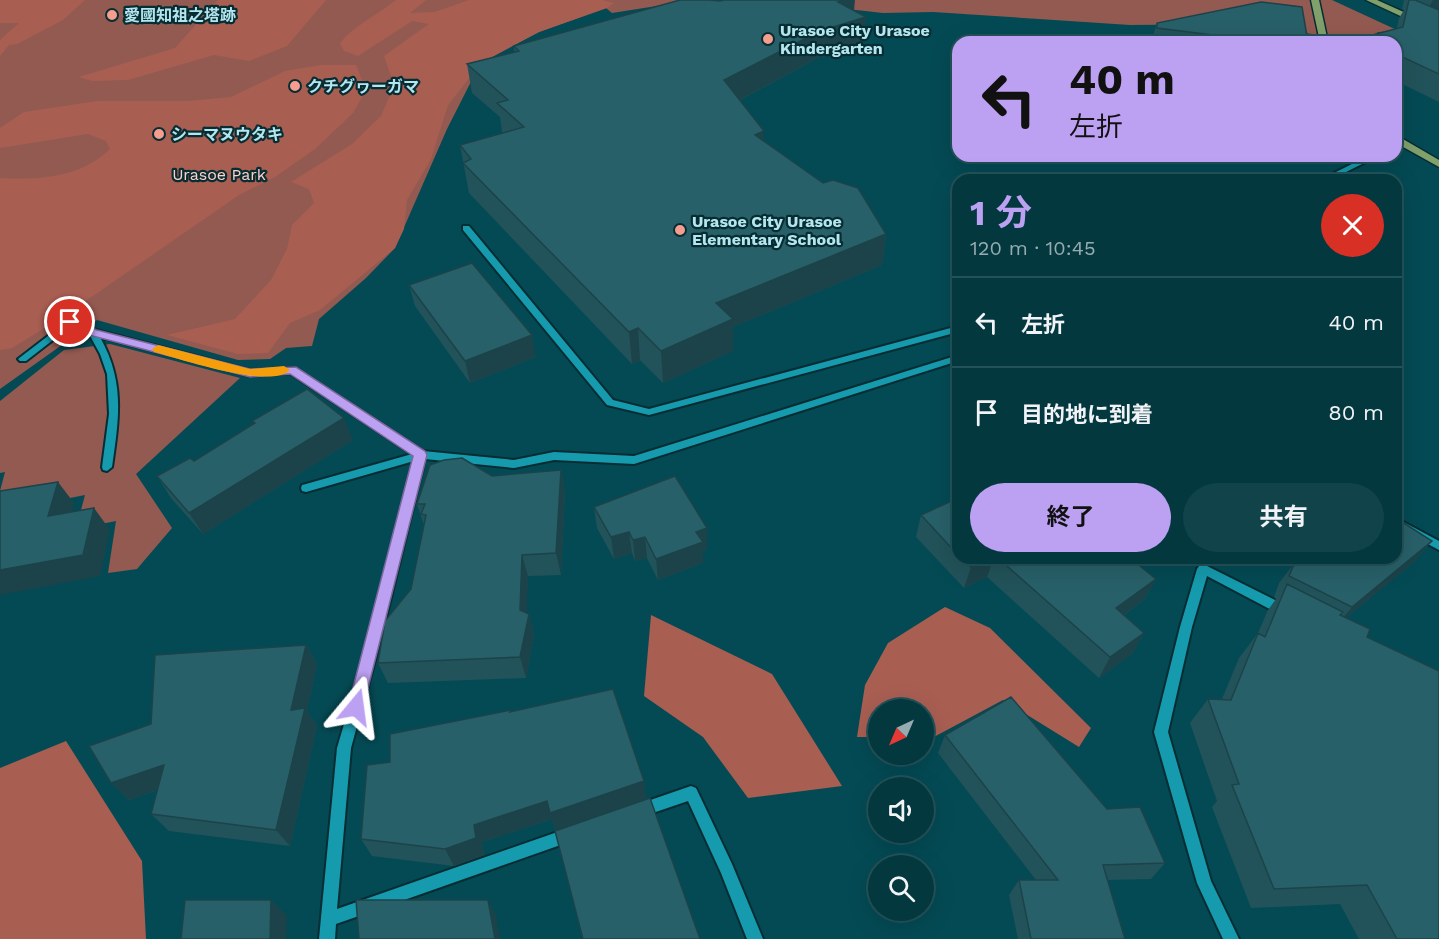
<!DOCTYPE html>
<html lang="ja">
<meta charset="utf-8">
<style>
body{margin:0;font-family:"Work Sans","Noto Sans JP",sans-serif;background:#11434a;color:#f1f3f6;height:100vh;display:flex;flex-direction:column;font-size:22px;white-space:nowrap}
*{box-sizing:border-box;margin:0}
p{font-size:20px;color:#97acb0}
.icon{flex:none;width:33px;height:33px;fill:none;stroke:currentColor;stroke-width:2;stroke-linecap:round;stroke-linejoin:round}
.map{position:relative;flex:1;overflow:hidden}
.drawer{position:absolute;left:952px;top:174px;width:450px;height:390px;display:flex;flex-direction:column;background:#03383f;border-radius:18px;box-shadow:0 6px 24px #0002,0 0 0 2px #245259}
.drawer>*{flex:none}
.banner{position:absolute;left:952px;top:36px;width:450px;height:126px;border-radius:18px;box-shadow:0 6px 24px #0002,0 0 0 2px #245259;background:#bca0f2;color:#111;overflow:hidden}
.needle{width:39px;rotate:224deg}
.buttons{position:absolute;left:868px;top:699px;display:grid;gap:12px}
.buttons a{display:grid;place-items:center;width:66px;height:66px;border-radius:50%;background:#03383f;box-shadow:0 6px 24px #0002,0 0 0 2px #245259;font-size:30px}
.pin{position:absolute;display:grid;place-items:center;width:51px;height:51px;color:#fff;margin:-26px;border:3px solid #fff;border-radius:50%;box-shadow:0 2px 6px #0007}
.me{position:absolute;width:66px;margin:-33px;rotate:16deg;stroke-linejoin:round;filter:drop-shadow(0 0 4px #0008)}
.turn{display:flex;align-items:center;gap:21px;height:126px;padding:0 18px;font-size:27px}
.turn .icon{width:78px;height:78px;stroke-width:2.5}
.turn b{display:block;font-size:42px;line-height:51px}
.round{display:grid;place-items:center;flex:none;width:63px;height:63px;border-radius:32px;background:#11434a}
.overview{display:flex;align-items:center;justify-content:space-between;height:102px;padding:0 18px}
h1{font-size:36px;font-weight:700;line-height:45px;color:#bca0f2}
.action{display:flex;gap:12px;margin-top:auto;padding:12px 18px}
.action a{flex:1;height:69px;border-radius:36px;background:#bca0f2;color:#111;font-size:24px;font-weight:700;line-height:69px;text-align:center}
.action a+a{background:#11434a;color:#f1f3f6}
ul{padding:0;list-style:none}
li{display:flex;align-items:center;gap:18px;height:90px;padding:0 18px;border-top:2px solid #245259}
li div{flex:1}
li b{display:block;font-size:22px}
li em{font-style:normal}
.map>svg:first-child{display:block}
.green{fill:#935a51}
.forest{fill:#a95e52}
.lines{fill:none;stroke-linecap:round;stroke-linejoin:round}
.minor-casing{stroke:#072d33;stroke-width:4}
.major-casing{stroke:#072d33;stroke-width:3}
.minor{fill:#169bae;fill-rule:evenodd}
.major{fill:#80a06c;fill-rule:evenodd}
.wall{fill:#22535a}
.shaded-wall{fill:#1c434a}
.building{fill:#286069;stroke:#1c434a;stroke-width:1.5}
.route{fill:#bca0f2;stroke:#7a689d;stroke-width:1.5}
.slow{fill:#f59e0b}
.poi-dot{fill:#f59d8e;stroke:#072d33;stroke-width:2}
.labels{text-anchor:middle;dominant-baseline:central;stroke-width:4.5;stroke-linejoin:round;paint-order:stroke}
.far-poi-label{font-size:16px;font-weight:bold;fill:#b4e6ef;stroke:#072d33;text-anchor:start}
.far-park-label{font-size:16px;fill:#fed1c9;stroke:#072d33}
</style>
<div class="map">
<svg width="1439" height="939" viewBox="0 0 1439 939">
<rect width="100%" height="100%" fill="#044a54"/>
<path class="green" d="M 0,0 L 695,0 L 612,13 L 606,8 L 539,32 L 481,62 L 447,129 L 395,248 L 366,278 L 319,319 L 312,346 L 286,348 L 270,359 L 238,360 L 97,320 L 0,389 Z
M 767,0 L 1332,0 L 1399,31 L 1378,32 L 1365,42 L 1333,42 L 1332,37 L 1244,24 L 1130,25 L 933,12 L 883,13 Z
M 110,344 L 240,378 L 136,474 L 172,528 L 137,569 L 108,573 L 116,521 L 76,529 L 85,495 L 0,512 L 0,491 L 5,472 L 0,473 L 0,401 L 64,350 Z"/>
<path class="forest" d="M 0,0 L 85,0 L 63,20 L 17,44 L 9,45 L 0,56 L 0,40 L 19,23 L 0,23 Z
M 218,0 L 326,0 L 287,46 L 249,61 L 214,55 L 128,80 L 92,81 L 79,77 L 175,48 Z
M 396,0 L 426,0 L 410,13 L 435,12 L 469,0 L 602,0 L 614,3 L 607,8 L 539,32 L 481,63 L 448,105 L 431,159 L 407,200 L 404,229 L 395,248 L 320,310 L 290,323 L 268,353 L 238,354 L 167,335 L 235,319 L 271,280 L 287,249 L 292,225 L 314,203 L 309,189 L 291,182 L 352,144 L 381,116 L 394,85 L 384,56 L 429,24 L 412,21 L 358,56 L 344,51 L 340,43 C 354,26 378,14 396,0 Z
M 321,65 L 356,65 L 366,90 L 353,113 L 315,149 L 275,177 L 239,195 L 61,318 L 12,348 L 0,350 L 0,178 C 40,180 80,178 110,149 L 106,141 L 88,134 L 0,148 L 0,128 L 24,112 L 97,101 L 188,101 L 231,97 L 285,71 Z
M 945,607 L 990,628 L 1091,728 L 1079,747 L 1003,700 L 932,738 L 924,738 L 924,710 L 879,710 L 879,737 L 857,737 L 865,685 L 888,643 Z
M 651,615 L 772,674 L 842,786 L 748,798 L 703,737 L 644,696 Z
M 66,741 L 142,861 L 146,939 L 0,939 L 0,768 Z"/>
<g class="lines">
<g class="minor-casing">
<path id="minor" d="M 1368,156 L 1378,156 L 1330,180 L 1320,180 Z
M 463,226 L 469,226 L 613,400 L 649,409 L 958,326 L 958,332 L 649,415 L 607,405 L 463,230 Z
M 70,319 L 96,330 L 250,370 L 295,368 L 423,451 L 514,460 L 554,452 L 634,456 L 952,357 L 958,357 L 958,361 L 634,464 L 554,460 L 514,468 L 425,459 L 379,646 L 351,748 L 337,909 L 569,828 L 574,830 L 576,835 L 574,840 L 569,842 L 336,924 L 335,939 L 319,939 L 337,748 L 367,646 L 414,461 L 306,492 L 302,491 L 301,488 L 302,485 L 306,484 L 412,454 L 290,373 L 250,376 L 100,337 C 125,382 119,418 112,467 L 107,471 L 103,470 L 102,467 L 109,414 L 107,374 L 100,354 L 89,334 L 71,326 L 26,361 L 20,361 L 18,359 Z
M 1396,518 L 1439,541 L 1439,550 L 1396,527 Z
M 1203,564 L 1289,607 L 1291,611 L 1289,615 L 1285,616 L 1281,615 L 1207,576 L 1192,627 L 1168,732 L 1211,881 L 1239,939 L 1223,939 L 1197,883 L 1154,732 L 1180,627 L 1197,569 L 1199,566 Z
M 691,786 L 696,788 L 732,864 L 763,939 L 747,939 L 721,873 L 688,801 L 641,817 L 636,815 L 634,810 L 636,805 Z"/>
</g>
<g class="major-casing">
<path id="major" d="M 1311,0 L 1319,0 L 1328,42 L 1320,42 Z
M 1366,0 L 1377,0 L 1439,28 L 1439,34 Z
M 1396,135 L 1439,160 L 1439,167 L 1396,143 Z"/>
</g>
<use href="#minor" class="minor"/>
<use href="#major" class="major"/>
</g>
<path class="wall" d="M 1404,0 L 1439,0 L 1439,102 L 1396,81 L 1396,42 L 1359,42 L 1361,38 L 1397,28 L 1399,18 L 1404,10 L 1402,9 Z
M 854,11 L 863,44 L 818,58 L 740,100 L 764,141 L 886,234 L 882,265 L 733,327 L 733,351 L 663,383 L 640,360 L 632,364 L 469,193 L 460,145 L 503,133 L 502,132 L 500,117 L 472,93 L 467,64 L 514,52 L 514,46 Z
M 1157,23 L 1308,42 L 1151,42 Z
M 409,285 L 536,357 L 470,383 L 415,306 Z
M 252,421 L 353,440 L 203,534 L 171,498 L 157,476 L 194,461 L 254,424 Z
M 561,470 L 565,492 L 561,575 L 528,576 L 526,613 L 529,614 L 534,635 L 526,678 L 388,683 L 378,663 L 411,589 L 424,525 L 417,504 L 492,476 Z
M 958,498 L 958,558 L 1130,558 L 1156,579 L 1144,600 L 1124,615 L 1144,633 L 1132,654 L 1099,678 L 987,577 L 964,588 L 916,537 L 921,515 Z
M 594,507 L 707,549 L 703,551 L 703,563 L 658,580 L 647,558 L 635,561 L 632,553 L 614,559 L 597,528 Z
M 1432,541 L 1414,562 L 1346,618 L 1367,637 L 1439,939 L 1359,939 L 1340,904 L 1251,908 L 1212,807 L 1217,801 L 1190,723 L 1208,699 L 1222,699 L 1239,658 L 1258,633 L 1268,610 L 1276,599 L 1274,597 L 1279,583 L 1293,565 L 1284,558 L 1396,558 Z
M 306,645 L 317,664 L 307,711 L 317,726 L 290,846 L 169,831 L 151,814 L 158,790 L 129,800 L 111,783 L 151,724 Z
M 613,689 L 556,831 L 552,819 L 482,842 L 484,855 L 454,866 L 372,856 L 361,839 L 390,762 L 511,710 L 511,712 Z
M 945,735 L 1107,809 L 1165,863 L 1151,879 L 1107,880 L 1125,939 L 1018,939 L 1009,895 L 1019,880 L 1036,880 L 938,753 Z"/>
<path class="shaded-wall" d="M 846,0 L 855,0 L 853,21 L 866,17 L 863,44 L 818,58 L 724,108 L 724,80 L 838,2 Z
M 1433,0 L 1439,0 L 1439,16 L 1423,18 Z
M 764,131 L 763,161 L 755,135 Z
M 886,234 L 882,265 L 733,327 L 733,351 L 663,383 L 661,351 L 716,303 Z
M 638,328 L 640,360 L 632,364 L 629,332 Z
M 532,335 L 536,357 L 470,383 L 465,361 Z
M 344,418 L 353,440 L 203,534 L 189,513 Z
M 561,470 L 565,492 L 561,575 L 556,553 Z
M 58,482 L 74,503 L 65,538 L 48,516 Z
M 94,508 L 110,530 L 100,576 L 0,595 L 0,570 Z
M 707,528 L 707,549 L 703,551 L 703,563 L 658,580 L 656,559 L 696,532 Z
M 629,532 L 632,553 L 614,559 L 611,537 Z
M 645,537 L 647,558 L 635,561 L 633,540 Z
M 1432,541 L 1414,562 L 1334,628 L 1352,607 Z
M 522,555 L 528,576 L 526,630 L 529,614 L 534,635 L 526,678 L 520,657 L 520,610 Z
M 990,558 L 994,558 L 987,577 L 964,588 L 971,567 Z
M 1156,579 L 1144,600 L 1105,628 L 1116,608 Z
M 1144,633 L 1132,654 L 1099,678 L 1110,657 Z
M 306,645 L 317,664 L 307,711 L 317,726 L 290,846 L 276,830 L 291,710 Z
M 164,765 L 180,782 L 129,800 L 111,783 Z
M 644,781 L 646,799 L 556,831 L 552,819 L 482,842 L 484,855 L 454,866 L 445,849 L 474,825 L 547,801 Z
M 271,900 L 287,916 L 286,939 L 270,939 Z
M 488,900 L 496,916 L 500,939 L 495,939 Z"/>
<path class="building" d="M 680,0 L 710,0 L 720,1 L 724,0 L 846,0 L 838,2 L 866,17 L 820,31 L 724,80 L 764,131 L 755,135 L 823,183 L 833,180 L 858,188 L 886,234 L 716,303 L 733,319 L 661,351 L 638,328 L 629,332 L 463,163 L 471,159 L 460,145 L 524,127 L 497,103 L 508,100 L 467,64 L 519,51 L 514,46 Z
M 1409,0 L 1415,0 L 1439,10 L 1439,74 L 1396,54 L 1396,42 L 1369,42 L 1361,38 L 1403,27 Z
M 1261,2 L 1302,7 L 1308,42 L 1269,42 L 1157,28 L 1157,23 Z
M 472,263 L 532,335 L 465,361 L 409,285 Z
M 307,389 L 344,418 L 189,513 L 157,476 L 190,458 L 194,461 L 255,423 L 252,421 Z
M 462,458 L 492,476 L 561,470 L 556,553 L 522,555 L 520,610 L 529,614 L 520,657 L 378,663 L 385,621 L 411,589 L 426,515 L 421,514 L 425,504 L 417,504 L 430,465 L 444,460 Z
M 675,476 L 707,528 L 696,532 L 703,542 L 656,559 L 645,537 L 633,540 L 629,532 L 611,537 L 594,507 Z
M 58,482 L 48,516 L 94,508 L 83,555 L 0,570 L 0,491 Z
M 958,498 L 958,555 L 921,515 Z
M 1396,518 L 1432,541 L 1352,607 L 1289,576 L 1295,562 L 1300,558 L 1396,558 Z
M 962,558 L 990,558 L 971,567 Z
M 998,558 L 1130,558 L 1156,579 L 1116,608 L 1144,633 L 1110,657 Z
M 1287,584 L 1343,612 L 1340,615 L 1370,629 L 1367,637 L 1439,671 L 1439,939 L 1397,939 L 1367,885 L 1274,889 L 1232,785 L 1239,784 L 1208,699 L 1231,700 L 1258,633 L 1265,637 Z
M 306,645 L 291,710 L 305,708 L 276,830 L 151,814 L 164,765 L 111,783 L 89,746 L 151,724 L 155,655 Z
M 613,689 L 644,781 L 550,813 L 547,801 L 474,825 L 476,838 L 445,849 L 361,839 L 367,765 L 390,762 L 390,734 L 511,710 L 510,712 Z
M 1011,697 L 1107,809 L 1140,807 L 1165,863 L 1103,865 L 1125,939 L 1031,939 L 1019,880 L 1058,880 L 945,735 Z
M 650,798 L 700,939 L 583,939 L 555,831 Z
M 185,900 L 271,900 L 270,939 L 181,939 Z
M 356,900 L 488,900 L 495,939 L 359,939 Z"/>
<path class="route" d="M 70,318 L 97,330 L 250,369 L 296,367 L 425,451 L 427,455 L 362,712 L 356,715 L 350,712 L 348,707 L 413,456 L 290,374 L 250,377 L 89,335 L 66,325 L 64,322 Z"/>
<path class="slow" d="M 158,345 L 250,369 L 284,366 L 290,370 C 272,390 180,359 154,352 L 152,349 Z"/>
<g class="poi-dot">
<circle cx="112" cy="15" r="6"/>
<circle cx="768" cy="39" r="6"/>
<circle cx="295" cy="86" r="6"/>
<circle cx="159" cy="134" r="6"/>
<circle cx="680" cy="230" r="6"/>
</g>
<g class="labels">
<g class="far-poi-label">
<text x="124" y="15">愛國知祖之塔跡</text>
<text x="780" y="30">Urasoe City Urasoe<tspan x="780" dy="18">Kindergarten</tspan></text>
<text x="307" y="86">クチグヮーガマ</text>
<text x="171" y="134">シーマヌウタキ</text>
<text x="692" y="221">Urasoe City Urasoe<tspan x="692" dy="18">Elementary School</tspan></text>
</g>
<g class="far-park-label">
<text x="219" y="174">Urasoe Park</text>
</g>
</g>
</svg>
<div class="buttons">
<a><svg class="needle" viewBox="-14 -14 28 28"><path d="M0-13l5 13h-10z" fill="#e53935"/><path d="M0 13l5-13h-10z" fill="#97acb0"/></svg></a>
<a><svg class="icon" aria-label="sound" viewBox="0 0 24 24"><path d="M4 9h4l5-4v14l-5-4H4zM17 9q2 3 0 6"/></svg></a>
<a><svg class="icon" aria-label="search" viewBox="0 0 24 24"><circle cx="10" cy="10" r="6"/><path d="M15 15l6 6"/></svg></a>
</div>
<div class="pin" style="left:70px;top:322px;background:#d93025"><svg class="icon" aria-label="arrive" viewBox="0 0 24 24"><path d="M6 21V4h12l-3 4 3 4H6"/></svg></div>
<svg class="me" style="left:356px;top:707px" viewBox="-20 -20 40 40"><path d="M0-17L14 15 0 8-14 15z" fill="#bca0f2" stroke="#fff" stroke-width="4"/></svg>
<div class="banner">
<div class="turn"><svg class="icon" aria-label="left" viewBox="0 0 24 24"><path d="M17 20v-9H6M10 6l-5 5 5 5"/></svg><div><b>40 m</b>左折</div></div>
</div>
<section class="drawer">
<div class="overview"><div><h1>1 分</h1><p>120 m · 10:45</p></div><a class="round" style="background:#d93025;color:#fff"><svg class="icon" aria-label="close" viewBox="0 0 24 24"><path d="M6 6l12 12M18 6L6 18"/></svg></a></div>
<ul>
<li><svg class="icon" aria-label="left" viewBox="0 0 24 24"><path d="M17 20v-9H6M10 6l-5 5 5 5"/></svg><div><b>左折</b></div><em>40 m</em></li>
<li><svg class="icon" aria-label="arrive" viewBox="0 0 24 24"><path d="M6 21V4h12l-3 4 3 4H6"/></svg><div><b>目的地に到着</b></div><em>80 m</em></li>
</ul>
<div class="action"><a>終了</a><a>共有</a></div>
</section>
</div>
